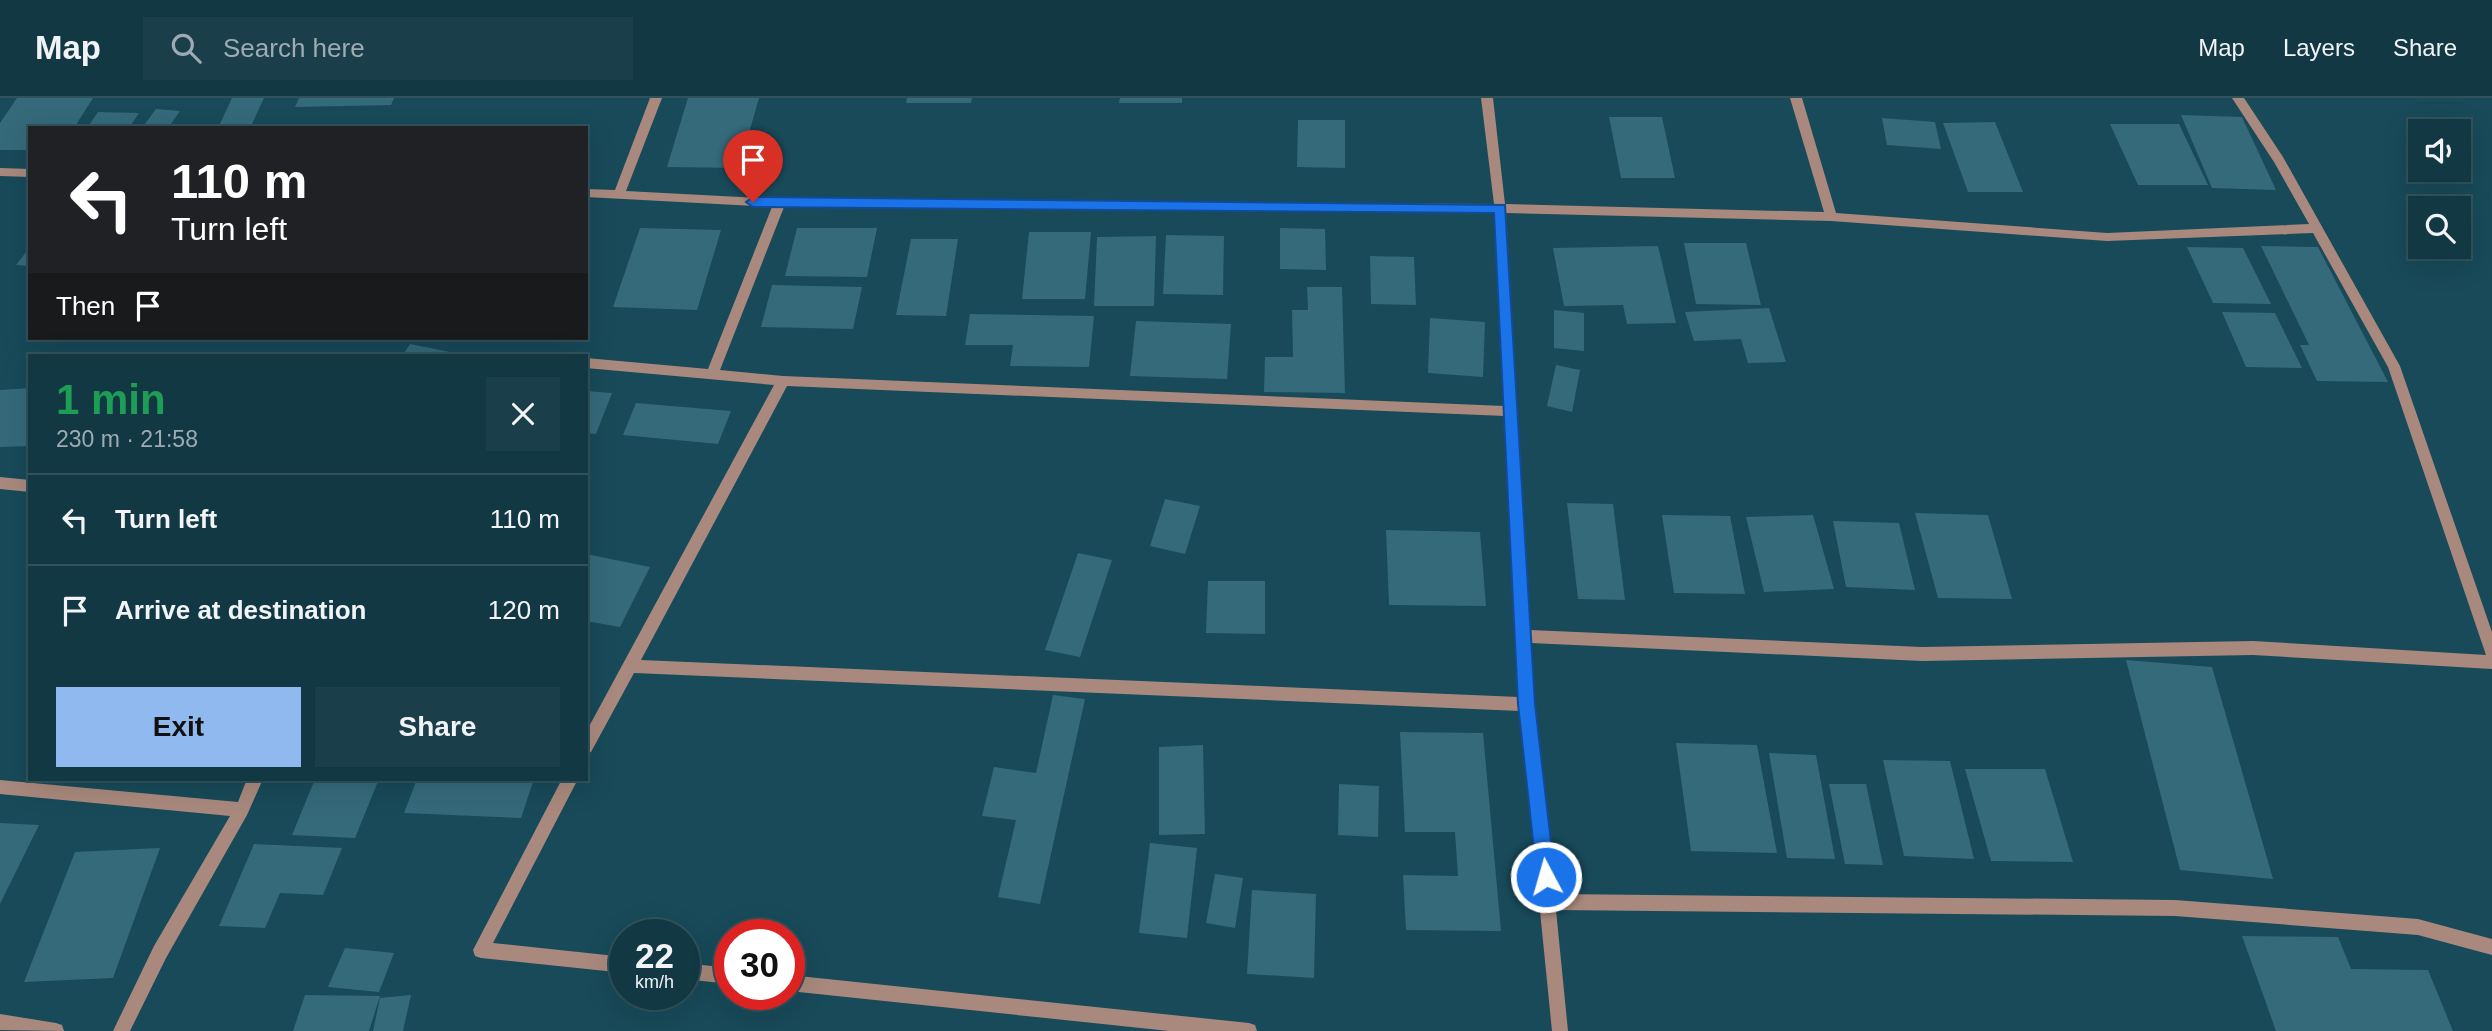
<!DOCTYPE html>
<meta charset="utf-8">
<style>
body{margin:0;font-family:Arial,sans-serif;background:#1b3f4a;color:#f1f3f6;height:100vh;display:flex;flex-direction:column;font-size:26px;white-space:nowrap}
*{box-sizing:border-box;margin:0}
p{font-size:23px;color:#9cacb2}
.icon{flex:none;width:38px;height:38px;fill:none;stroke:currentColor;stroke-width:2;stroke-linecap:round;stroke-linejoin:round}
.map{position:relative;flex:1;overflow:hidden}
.side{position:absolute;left:28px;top:256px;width:560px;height:427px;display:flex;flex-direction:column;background:#123843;border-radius:0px;box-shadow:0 7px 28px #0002,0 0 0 2px #31525c}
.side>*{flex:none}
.top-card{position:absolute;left:28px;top:28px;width:560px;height:214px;border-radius:0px;box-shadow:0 7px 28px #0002,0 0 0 2px #31525c;background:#202124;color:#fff;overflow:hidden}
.fabs{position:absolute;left:2408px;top:21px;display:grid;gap:14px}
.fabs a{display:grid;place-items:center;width:63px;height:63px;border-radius:0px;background:#123843;box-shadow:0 7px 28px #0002,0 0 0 2px #31525c;font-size:35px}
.speed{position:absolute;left:609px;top:821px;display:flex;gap:14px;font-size:35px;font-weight:700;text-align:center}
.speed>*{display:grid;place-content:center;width:91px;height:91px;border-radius:50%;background:#123843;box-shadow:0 7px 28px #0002,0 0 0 2px #31525c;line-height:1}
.speed small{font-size:18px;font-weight:400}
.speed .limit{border:10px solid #d22;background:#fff;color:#111}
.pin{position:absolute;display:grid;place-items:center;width:60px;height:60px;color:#fff;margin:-72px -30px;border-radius:50% 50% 50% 0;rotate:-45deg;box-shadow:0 0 7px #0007}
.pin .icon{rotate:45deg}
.me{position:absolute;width:77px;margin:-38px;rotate:354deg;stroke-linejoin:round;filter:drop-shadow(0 0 5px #0008)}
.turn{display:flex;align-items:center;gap:24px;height:147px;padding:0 28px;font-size:32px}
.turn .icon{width:91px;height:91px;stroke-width:2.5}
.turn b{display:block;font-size:49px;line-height:60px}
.then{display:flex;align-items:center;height:66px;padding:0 28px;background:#0003;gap:14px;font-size:26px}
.round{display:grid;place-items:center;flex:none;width:74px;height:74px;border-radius:0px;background:#1b3f4a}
.summary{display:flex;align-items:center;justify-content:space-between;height:119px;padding:0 28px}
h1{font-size:42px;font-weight:700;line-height:52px;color:#1e9e55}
.primary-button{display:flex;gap:14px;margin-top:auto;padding:14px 28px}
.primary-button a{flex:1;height:80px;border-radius:0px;background:#90b9f0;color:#111;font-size:28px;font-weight:700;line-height:80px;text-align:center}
.primary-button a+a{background:#1b3f4a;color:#f1f3f6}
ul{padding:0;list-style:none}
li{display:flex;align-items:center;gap:21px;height:91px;padding:0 28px;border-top:2px solid #31525c}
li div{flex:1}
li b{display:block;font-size:26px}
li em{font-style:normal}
header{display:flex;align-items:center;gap:42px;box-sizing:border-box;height:98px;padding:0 35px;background:#123843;border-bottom:2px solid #31525c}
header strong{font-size:33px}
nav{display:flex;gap:38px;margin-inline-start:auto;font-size:24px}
.search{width:490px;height:63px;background:#1b3f4a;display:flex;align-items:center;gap:18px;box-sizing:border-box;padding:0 24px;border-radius:0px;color:#9cacb2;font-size:26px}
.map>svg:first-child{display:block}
.building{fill:#356a7b}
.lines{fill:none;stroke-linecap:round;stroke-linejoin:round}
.street{fill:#a9897d;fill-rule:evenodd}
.route{fill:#1a73e8;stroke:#114b97;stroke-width:2}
</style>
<header>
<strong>Map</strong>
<div class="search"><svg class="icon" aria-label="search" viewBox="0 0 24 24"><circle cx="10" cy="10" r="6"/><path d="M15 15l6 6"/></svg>Search here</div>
<nav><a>Map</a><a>Layers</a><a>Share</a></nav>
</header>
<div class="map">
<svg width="2492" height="933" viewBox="0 0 2492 933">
<rect width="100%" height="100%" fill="#184a59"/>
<path class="building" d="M 17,0 L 93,0 L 74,30 L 30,30 L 30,52 L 0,52 L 0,25 Z
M 232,0 L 264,0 L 250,30 L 218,30 Z
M 299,0 L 394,0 L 391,7 L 295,9 Z
M 688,0 L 759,0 L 739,70 L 667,69 Z
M 907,0 L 972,0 L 971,5 L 906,5 Z
M 1120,0 L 1182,0 L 1182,5 L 1119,5 Z
M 156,11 L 180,13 L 168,30 L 142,30 Z
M 98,14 L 139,15 L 129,30 L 87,30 Z
M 2181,17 L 2242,19 L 2276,92 L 2212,90 Z
M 1609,19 L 1662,19 L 1675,80 L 1621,80 Z
M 1882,20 L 1935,24 L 1941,51 L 1887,47 Z
M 1298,22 L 1345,22 L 1345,70 L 1297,69 Z
M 1995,24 L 2023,94 L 1968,94 L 1943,25 Z
M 2110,26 L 2179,26 L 2208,87 L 2138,87 Z
M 640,130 L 721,132 L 697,212 L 613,209 Z
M 797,130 L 877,130 L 867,179 L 785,178 Z
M 1280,130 L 1325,131 L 1326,172 L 1280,171 Z
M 1029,134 L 1091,134 L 1085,201 L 1022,201 Z
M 1166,137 L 1224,138 L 1223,197 L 1163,196 Z
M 1156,138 L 1154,208 L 1094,208 L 1097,139 Z
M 911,141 L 958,141 L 946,218 L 896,217 Z
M 1684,145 L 1746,145 L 1761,207 L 1696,206 Z
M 1658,148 L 1676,225 L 1627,226 L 1623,207 L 1564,208 L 1553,150 Z
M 2261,148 L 2318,149 L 2388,284 L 2317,283 L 2300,247 L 2309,247 Z
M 30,149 L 30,168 L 16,167 Z
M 2187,149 L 2243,150 L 2271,206 L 2213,205 Z
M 1370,158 L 1414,159 L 1416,207 L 1371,206 Z
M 772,187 L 862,189 L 853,231 L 761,229 Z
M 1307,189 L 1342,189 L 1345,295 L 1264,294 L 1265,259 L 1293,259 L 1292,212 L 1308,212 Z
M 1769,210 L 1786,264 L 1748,265 L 1741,241 L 1694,243 L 1685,214 Z
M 1554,212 L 1584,215 L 1584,253 L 1554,250 Z
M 2222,214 L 2275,215 L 2302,270 L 2246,269 Z
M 970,216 L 1094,218 L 1089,269 L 1010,268 L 1013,247 L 965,247 Z
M 1430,220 L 1485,224 L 1483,279 L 1428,275 Z
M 1136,223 L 1231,226 L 1227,281 L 1130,278 Z
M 410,246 L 455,255 L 453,257 L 403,257 Z
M 1556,267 L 1580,272 L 1572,314 L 1547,308 Z
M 30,290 L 30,348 L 0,349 L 0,292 Z
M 586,293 L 612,295 L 596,336 L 586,335 Z
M 636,305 L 731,313 L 718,346 L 623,337 Z
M 1165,401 L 1200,408 L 1185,456 L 1150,448 Z
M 1567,405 L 1613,406 L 1625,502 L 1578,501 Z
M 1915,415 L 1988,417 L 2012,501 L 1938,500 Z
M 1662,417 L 1730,418 L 1745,496 L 1674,495 Z
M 1813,417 L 1834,491 L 1764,494 L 1746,419 Z
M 1833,423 L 1899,425 L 1915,492 L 1846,489 Z
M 1386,432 L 1480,434 L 1486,508 L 1389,507 Z
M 1078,455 L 1112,462 L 1080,559 L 1045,552 Z
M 586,456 L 650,469 L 620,529 L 586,523 Z
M 1208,483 L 1265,483 L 1265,536 L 1206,535 Z
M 2126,562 L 2212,569 L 2273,781 L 2180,772 Z
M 1053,597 L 1085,601 L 1040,806 L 998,799 L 1016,722 L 982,718 L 994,669 L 1036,675 Z
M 1400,634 L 1483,635 L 1501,833 L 1406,832 L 1403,777 L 1458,778 L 1455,734 L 1405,734 Z
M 1676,645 L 1757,647 L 1777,755 L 1691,753 Z
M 1203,647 L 1205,736 L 1159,737 L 1159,649 Z
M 1769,655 L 1816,657 L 1835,761 L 1787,760 Z
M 1883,662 L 1950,663 L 1974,761 L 1904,758 Z
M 1965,671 L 2045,671 L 2073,764 L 1991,763 Z
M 315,681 L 379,681 L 355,740 L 292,737 Z
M 417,681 L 534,681 L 521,720 L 404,715 Z
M 1339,686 L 1379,688 L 1378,739 L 1338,737 Z
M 1829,686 L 1866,686 L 1883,767 L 1845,766 Z
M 0,725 L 39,727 L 0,806 Z
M 1150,745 L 1197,750 L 1187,840 L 1139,835 Z
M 254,746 L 342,750 L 323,797 L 280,795 L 265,830 L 219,828 Z
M 160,750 L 113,880 L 24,884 L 75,754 Z
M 1215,776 L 1243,780 L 1235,830 L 1206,825 Z
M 1252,792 L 1316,796 L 1314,880 L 1247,876 Z
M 2242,838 L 2338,839 L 2351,871 L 2428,872 L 2453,933 L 2276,933 Z
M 345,850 L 394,855 L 379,894 L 328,889 Z
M 305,897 L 380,898 L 369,933 L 293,933 Z
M 411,897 L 403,933 L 373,933 L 380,900 Z"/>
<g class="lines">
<path class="street" d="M 650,0 L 662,0 L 626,93 L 780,101 L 1494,106 L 1481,0 L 1493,0 L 1505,106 L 1824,114 L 1790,0 L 1802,0 L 1836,115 L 2107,135 L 2309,126 L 2274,64 L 2232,0 L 2244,0 L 2283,59 L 2400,268 L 2492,534 L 2492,571 L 2253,557 L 1922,563 L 1531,545 L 1534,606 L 1554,796 L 2175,802 L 2418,821 L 2492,841 L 2492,857 L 2418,837 L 2175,818 L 1556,812 L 1568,933 L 1552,933 L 1520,613 L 634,575 L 591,654 L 586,656 L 586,634 L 774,287 L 586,270 L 586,260 L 708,271 L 772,109 L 586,99 L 586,91 L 615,92 ZM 784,109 L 1494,114 L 1504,308 L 783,278 L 720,272 ZM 1506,115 L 1831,123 L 2107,143 L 2313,135 L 2388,269 L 2486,557 L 2253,543 L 1922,549 L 1530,532 ZM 787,288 L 1505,318 L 1519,599 L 641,562 Z
M 0,70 L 30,71 L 30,79 L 0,78 Z
M 0,379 L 30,382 L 30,394 L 0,391 Z
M 247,681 L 263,681 L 247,717 L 166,860 L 130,933 L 113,933 L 154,848 L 230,718 L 0,696 L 0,682 L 238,704 Z
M 562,681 L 578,681 L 493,845 L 625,859 L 625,875 L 481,860 L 475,858 L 473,852 Z
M 684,865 L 730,870 L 730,886 L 684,881 Z
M 789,877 L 1249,925 L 1255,927 L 1257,933 L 1169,933 L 789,893 Z
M 0,916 L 56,925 L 62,927 L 64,933 L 0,932 Z"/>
</g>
<path class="route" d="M 753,99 L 1505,107 L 1535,606 L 1555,779 L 1552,786 L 1546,788 L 1539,786 L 1537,779 L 1518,606 L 1494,115 L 753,109 L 746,104 Z"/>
</svg>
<div class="fabs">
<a><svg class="icon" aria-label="sound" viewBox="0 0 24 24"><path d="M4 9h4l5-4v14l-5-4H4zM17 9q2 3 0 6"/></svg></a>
<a><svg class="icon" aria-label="search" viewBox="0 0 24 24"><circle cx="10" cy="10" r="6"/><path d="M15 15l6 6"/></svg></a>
</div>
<div class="speed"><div>22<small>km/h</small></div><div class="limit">30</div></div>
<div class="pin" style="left:753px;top:104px;background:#d93025"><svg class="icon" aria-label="arrive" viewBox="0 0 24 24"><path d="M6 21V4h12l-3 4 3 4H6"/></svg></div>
<svg class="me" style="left:1546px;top:779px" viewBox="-20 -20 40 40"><circle r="17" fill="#1a73e8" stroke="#fff" stroke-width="3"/><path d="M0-11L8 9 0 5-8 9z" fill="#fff"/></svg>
<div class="top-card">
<div class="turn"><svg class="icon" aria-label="left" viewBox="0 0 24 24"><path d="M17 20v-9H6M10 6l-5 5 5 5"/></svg><div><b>110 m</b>Turn left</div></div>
<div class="then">Then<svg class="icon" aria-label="arrive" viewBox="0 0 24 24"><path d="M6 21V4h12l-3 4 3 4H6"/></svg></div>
</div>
<section class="side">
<div class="summary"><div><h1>1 min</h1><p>230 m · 21:58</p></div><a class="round"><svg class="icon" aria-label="close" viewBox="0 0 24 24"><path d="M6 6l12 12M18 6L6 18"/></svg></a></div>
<ul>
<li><svg class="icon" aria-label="left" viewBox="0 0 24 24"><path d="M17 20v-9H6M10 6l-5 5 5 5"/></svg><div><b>Turn left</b></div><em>110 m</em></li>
<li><svg class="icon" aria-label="arrive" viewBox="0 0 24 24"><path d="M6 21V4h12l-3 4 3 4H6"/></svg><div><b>Arrive at destination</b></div><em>120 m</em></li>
</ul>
<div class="primary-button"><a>Exit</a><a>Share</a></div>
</section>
</div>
